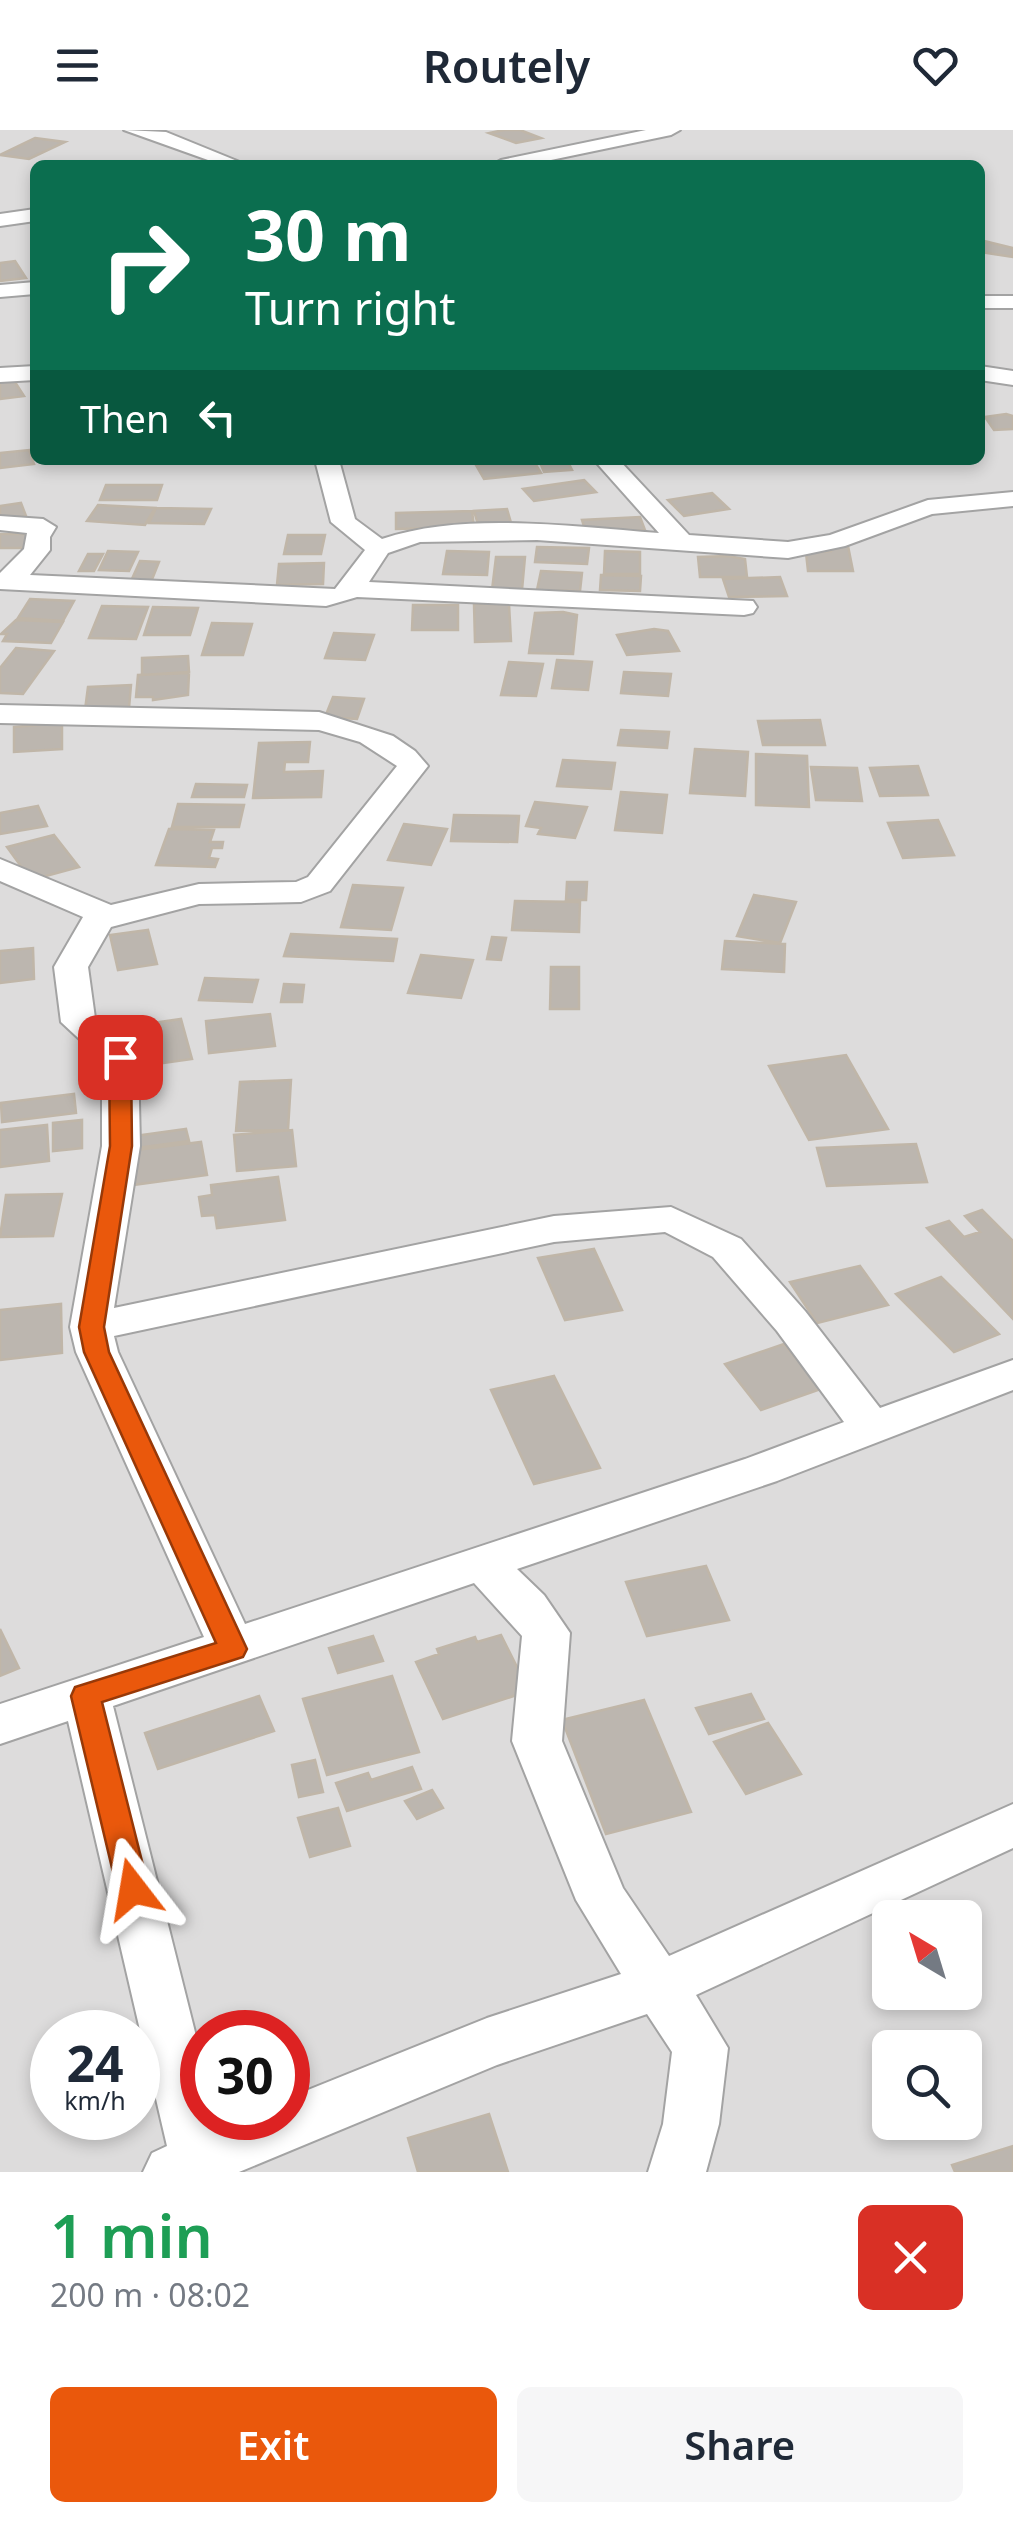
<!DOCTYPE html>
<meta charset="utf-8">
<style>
body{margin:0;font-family:"Noto Sans",sans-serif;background:#f6f6f7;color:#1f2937;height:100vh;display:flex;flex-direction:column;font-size:38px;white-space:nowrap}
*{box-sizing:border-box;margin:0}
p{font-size:32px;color:#747a83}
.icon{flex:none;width:55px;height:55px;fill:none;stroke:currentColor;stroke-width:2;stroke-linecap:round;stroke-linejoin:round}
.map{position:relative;height:2042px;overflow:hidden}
.sheet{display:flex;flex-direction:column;background:#fff;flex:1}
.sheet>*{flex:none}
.guide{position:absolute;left:30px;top:30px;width:955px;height:305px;border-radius:15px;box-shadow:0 5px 15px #0003;background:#0b6e4f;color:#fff;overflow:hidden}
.needle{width:65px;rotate:322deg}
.controls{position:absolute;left:872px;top:1770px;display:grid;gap:20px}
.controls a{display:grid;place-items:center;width:110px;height:110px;border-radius:15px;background:#fff;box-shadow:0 5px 15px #0003;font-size:50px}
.speed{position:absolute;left:30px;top:1880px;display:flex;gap:20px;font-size:50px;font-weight:700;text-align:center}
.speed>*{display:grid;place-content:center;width:130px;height:130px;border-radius:50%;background:#fff;box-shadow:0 5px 15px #0003;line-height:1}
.speed small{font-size:25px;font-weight:400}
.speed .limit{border:15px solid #d22;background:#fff;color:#111}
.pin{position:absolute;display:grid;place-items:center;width:85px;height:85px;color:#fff;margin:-42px;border-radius:20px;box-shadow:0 5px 15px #0006}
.me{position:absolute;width:110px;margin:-55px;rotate:346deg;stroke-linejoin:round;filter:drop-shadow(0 0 8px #0008)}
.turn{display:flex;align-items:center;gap:35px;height:210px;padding:0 50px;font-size:45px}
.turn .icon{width:130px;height:130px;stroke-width:2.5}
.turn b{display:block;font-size:70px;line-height:85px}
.then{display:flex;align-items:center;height:95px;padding:0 50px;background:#0003;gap:20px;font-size:38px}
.round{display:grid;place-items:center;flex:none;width:105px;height:105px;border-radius:15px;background:#f6f6f7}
.head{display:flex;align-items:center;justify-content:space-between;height:170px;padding:0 50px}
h1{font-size:60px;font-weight:600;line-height:75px;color:#1e9e55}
.action{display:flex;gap:20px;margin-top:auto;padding:20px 50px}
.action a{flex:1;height:115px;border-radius:15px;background:#ea580c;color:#fff;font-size:40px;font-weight:600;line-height:115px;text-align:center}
.action a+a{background:#f6f6f7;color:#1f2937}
header{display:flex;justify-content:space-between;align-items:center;height:130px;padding:0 50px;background:#fff;font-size:45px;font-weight:600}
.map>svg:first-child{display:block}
.residential{fill:#dddcdc;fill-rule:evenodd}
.building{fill:#bcb6af;stroke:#c0b6a8;stroke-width:2.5}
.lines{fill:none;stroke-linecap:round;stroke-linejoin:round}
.street-casing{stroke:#a3a3a3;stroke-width:4}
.street{fill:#fff;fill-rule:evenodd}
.route{fill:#ea580c;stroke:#983908;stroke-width:2.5}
</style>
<header><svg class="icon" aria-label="menu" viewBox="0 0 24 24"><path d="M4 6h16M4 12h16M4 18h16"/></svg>Routely<svg class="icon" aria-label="heart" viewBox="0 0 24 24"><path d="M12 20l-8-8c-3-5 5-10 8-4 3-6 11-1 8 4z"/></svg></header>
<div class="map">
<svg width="1013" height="2042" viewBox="0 0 1013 2042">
<rect width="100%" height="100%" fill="#efede5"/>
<path class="residential" d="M 0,0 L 1013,0 L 1013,2042 L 0,2042 ZM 35,35 L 980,35 L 980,330 L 35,330 ZM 890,1788 L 965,1788 L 965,1862 L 890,1862 ZM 52,1902 L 138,1902 L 138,1988 L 52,1988 ZM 202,1902 L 288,1902 L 288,1988 L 202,1988 ZM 890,1918 L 965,1918 L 965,1992 L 890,1992 Z"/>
<path class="building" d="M 504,0 L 520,0 L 541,8 L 516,13 L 489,3 Z
M 35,8 L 65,12 L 29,29 L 0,25 Z
M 980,110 L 1013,118 L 1013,127 L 980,122 Z
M 15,131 L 26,148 L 0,151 L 0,133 Z
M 13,249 L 24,266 L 0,269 L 0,251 Z
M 1006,284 L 1013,286 L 1013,299 L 994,300 L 985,287 Z
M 29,320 L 34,334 L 0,338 L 0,323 Z
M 533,330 L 541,343 L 484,349 L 476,335 Z
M 539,330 L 567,330 L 572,340 L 544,342 Z
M 584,350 L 596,362 L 534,371 L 523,359 Z
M 106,355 L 162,355 L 157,370 L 100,370 Z
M 712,363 L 729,379 L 684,386 L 668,370 Z
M 21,373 L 26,386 L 0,389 L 0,376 Z
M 98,375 L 155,378 L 145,395 L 87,391 Z
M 156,378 L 211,379 L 204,394 L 149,393 Z
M 507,379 L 512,396 L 479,398 L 474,381 Z
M 472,381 L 474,397 L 396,399 L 396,383 Z
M 640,387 L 645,400 L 586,403 L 582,390 Z
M 0,404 L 29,404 L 24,418 L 0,418 Z
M 288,405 L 325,405 L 321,424 L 284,424 Z
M 831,416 L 848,416 L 853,441 L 808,441 L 806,423 L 831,421 Z
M 537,417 L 589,418 L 587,434 L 535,432 Z
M 108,421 L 138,422 L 129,441 L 99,440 Z
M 447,421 L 489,422 L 487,445 L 443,444 Z
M 605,421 L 640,422 L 640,444 L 604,444 Z
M 88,424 L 103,424 L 94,441 L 79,441 Z
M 728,426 L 745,429 L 747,447 L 700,447 L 698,427 Z
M 496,427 L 525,427 L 522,460 L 492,460 Z
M 140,431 L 159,432 L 151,452 L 131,451 Z
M 324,433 L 323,454 L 277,455 L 279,434 Z
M 541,441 L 582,443 L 580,461 L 537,460 Z
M 601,445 L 641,446 L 640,461 L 600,460 Z
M 780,447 L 787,466 L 729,467 L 723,449 Z
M 30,469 L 74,471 L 63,491 L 18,488 Z
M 474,474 L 509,474 L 511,511 L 475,512 Z
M 413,475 L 458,475 L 458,500 L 412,500 Z
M 102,476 L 148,477 L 136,509 L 89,508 Z
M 153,477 L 198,478 L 190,505 L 144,505 Z
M 563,482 L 577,485 L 573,524 L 529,523 L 535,483 Z
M 16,490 L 63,492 L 51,513 L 3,511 L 7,504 L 1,504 Z
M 212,493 L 252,494 L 243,525 L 202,525 Z
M 654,499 L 668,501 L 679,521 L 627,525 L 617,505 Z
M 334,503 L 374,505 L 365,530 L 325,528 Z
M 16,518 L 54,521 L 23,564 L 0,563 L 0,538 Z
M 188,526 L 189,542 L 142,545 L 142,528 Z
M 557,530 L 592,532 L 588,560 L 552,558 Z
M 509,532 L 543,534 L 536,566 L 501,565 Z
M 624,542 L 671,544 L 668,566 L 621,563 Z
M 189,543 L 188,565 L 153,570 L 153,567 L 136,567 L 138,545 Z
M 131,555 L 129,578 L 85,580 L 88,557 Z
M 333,567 L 364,569 L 357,589 L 325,587 Z
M 820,590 L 825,615 L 763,615 L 758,591 Z
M 62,593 L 62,619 L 14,622 L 14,597 Z
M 621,600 L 669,602 L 667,618 L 618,615 Z
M 310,612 L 308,632 L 285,632 L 284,642 L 323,641 L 321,667 L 253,668 L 259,613 Z
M 695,619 L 748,622 L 745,666 L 690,663 Z
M 756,624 L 807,626 L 809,677 L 756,675 Z
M 563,630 L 615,633 L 611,659 L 557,656 Z
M 918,636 L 928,665 L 880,666 L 870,638 Z
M 811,637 L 857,638 L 862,671 L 816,670 Z
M 196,654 L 247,655 L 244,667 L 192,667 Z
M 621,662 L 667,665 L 662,703 L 615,700 Z
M 535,672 L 587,677 L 575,708 L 538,704 L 541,698 L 526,696 Z
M 178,674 L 244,675 L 239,697 L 172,697 Z
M 38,676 L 47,696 L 0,704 L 0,683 Z
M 454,685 L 519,686 L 517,712 L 451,711 Z
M 938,690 L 954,725 L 903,728 L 888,693 Z
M 404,694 L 447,699 L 431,735 L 388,730 Z
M 169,699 L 214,700 L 210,712 L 223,712 L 222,718 L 212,718 L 209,728 L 218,729 L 215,737 L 156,735 Z
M 54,705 L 79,737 L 31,750 L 7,717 Z
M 567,752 L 587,752 L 586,770 L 566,770 Z
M 353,755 L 403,758 L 391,800 L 341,797 Z
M 754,765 L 796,772 L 780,813 L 737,806 Z
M 515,771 L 580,772 L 579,802 L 512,800 Z
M 148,800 L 157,834 L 118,840 L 110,805 Z
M 291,804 L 397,809 L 393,831 L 284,826 Z
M 492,807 L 506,808 L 501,830 L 487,829 Z
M 725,811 L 785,814 L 784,842 L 722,839 Z
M 33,818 L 34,849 L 0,853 L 0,821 Z
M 421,825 L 473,830 L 461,868 L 408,863 Z
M 551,837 L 579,837 L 579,879 L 550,879 Z
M 205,848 L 258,850 L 252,872 L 199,870 Z
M 284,854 L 304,855 L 302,872 L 281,872 Z
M 270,884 L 275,916 L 209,923 L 206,891 Z
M 181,889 L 192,929 L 134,937 L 125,897 Z
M 846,925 L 888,999 L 809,1010 L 769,936 Z
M 291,950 L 288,1000 L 236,1001 L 240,952 Z
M 74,964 L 76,983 L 2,992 L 1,973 Z
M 82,990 L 82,1018 L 53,1021 L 53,993 Z
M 47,995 L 49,1031 L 0,1037 L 0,1000 Z
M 186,999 L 189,1011 L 129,1019 L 127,1007 Z
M 292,1000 L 296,1036 L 237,1041 L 234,1005 Z
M 201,1012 L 207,1045 L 133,1055 L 128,1021 Z
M 916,1014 L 927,1052 L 827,1056 L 817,1018 Z
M 278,1047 L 285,1090 L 217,1098 L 215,1085 L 202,1086 L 199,1067 L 212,1065 L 211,1055 Z
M 62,1064 L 53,1106 L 0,1107 L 6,1065 Z
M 982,1080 L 1013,1111 L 1013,1189 L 927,1098 L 949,1091 L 964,1107 L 980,1102 L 965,1086 Z
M 594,1119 L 622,1180 L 565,1190 L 538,1128 Z
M 860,1136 L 888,1175 L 817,1193 L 790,1152 Z
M 941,1147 L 999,1204 L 954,1222 L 896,1164 Z
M 61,1174 L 62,1223 L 0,1230 L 0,1180 Z
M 784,1214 L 821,1259 L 761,1280 L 725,1234 Z
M 554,1246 L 600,1338 L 534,1354 L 491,1260 Z
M 706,1436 L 729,1490 L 647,1506 L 626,1452 Z
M 0,1499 L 19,1538 L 0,1546 Z
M 501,1505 L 529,1561 L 443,1589 L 416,1532 L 439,1524 L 437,1519 L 475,1507 L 477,1512 Z
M 373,1506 L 383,1531 L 338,1543 L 329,1518 Z
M 392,1546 L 419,1622 L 327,1645 L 303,1569 Z
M 751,1564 L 764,1589 L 709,1604 L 696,1578 Z
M 259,1566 L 274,1601 L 158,1639 L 145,1603 Z
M 644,1570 L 691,1682 L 606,1704 L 562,1590 Z
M 768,1593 L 801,1644 L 746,1664 L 714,1612 Z
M 315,1630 L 323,1662 L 299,1667 L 292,1635 Z
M 412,1637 L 421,1659 L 347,1681 L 336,1653 L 368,1643 L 371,1650 Z
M 432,1660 L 443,1678 L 417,1689 L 405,1671 Z
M 338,1678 L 350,1716 L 310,1727 L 298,1688 Z
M 489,1984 L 508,2042 L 418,2042 L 408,2008 Z
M 1013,2016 L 1013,2042 L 955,2042 L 952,2035 Z"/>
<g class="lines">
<g class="street-casing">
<path id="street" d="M 124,0 L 166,2 L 247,35 L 222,35 Z
M 646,0 L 680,0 L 671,5 L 527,35 L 492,35 L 501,30 Z
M 35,79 L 35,91 L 0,96 L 0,84 Z
M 35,152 L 35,164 L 0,167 L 0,155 Z
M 980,166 L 1013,166 L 1013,178 L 980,178 Z
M 35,236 L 35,250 L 0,252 L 0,238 Z
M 980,236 L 1013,241 L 1013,255 L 980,250 Z
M 315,330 L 339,330 L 355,389 L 382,409 C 465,381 573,397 659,403 L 594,330 L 619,330 L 689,405 L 788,412 L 830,405 L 928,370 L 1013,362 L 1013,376 L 932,384 L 845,416 L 788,428 L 537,410 L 420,412 L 388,423 L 369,452 L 753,471 L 757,477 L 753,483 L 744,485 L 357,467 L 326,476 L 0,459 L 0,443 L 24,419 L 27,403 L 0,400 L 0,386 L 43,389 L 56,397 L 50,407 L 50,420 L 30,445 L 335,459 L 365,420 L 331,392 Z
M 0,575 L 319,582 L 393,606 L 415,621 L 428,636 L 330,761 L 301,772 L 199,774 L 111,797 L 88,837 L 95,888 L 138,927 L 140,1016 L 114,1178 L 554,1086 L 671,1077 L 741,1109 L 805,1181 L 880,1278 L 1013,1230 L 1013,1260 L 777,1351 L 517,1439 L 544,1465 L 570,1503 L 562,1611 L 623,1758 L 669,1826 L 1013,1674 L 1013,1718 L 696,1865 L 728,1918 L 719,1994 L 706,2042 L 648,2042 L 663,1994 L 672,1922 L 647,1884 L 497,1935 L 239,2042 L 143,2042 L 152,2023 L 167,2016 L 68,1591 L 0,1614 L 0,1574 L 204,1507 L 76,1222 L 70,1197 L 102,1016 L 102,930 L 61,892 L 54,837 L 83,787 L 0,751 L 0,729 L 111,775 L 199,754 L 296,752 L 308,747 L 397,636 L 360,612 L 319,600 L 0,593 ZM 665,1102 L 713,1127 L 777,1201 L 844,1292 L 745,1329 L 245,1494 L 118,1222 L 114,1206 L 554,1112 ZM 474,1453 L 522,1506 L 512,1611 L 576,1770 L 621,1844 L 487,1888 L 288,1968 L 288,1988 L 238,1988 L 219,1995 L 217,1988 L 202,1988 L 202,1930 L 113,1576 Z"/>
</g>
<use href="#street" class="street"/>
</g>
<path class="route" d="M 120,921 L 131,927 L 132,1016 L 104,1197 L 109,1222 L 247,1519 L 243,1527 L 102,1572 L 149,1759 L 144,1769 L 133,1773 L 122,1769 L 117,1759 L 71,1566 L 75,1557 L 216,1513 L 84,1222 L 79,1197 L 110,1016 L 109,927 Z"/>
</svg>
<div class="controls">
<a><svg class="needle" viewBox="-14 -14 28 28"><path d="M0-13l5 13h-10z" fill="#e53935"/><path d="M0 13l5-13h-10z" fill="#747a83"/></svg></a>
<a><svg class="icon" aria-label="search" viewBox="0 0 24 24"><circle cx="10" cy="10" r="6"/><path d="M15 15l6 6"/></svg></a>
</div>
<div class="speed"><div>24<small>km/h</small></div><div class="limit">30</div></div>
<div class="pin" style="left:120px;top:927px;background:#d93025"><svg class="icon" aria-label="arrive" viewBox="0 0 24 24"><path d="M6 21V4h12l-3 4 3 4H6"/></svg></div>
<svg class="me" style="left:133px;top:1759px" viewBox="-20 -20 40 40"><path d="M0-17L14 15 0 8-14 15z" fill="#ea580c" stroke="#fff" stroke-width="4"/></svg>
<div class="guide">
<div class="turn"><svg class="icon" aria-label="right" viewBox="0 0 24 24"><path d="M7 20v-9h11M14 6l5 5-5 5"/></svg><div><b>30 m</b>Turn right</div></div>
<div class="then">Then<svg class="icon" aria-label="left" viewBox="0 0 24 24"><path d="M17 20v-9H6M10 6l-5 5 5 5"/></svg></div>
</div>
</div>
<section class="sheet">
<div class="head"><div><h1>1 min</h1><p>200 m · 08:02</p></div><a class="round" style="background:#d93025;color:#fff"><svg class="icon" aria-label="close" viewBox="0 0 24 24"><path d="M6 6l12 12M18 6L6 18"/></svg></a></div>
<div class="action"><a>Exit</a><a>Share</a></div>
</section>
